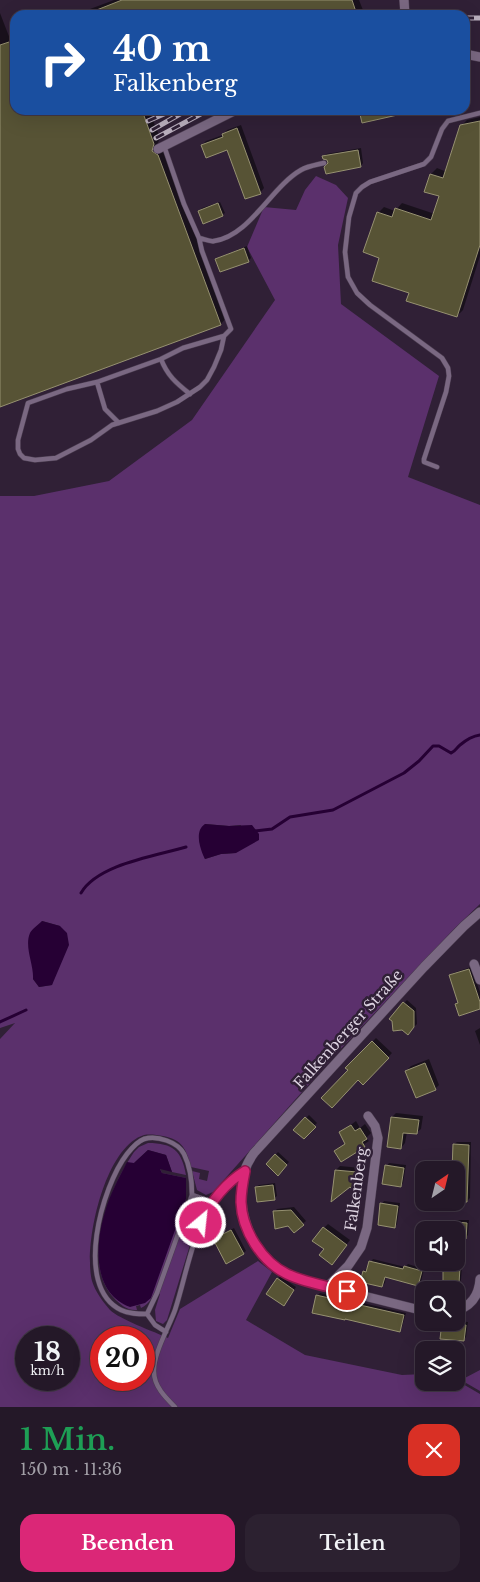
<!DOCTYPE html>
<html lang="de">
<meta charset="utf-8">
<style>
body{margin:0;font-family:"Libre Baskerville",serif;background:#2c2130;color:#f1f3f6;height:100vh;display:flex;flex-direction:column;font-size:19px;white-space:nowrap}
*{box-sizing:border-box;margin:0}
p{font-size:16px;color:#a3a0a8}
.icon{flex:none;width:28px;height:28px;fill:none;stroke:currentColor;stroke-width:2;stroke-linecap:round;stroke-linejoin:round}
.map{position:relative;height:1407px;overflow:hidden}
.sheet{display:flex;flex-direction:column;background:#241828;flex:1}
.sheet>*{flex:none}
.hud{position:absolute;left:10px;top:10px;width:460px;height:105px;border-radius:15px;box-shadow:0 5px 20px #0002,0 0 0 1px #413745;background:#1a4fa0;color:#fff;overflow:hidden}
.needle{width:32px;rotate:35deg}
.fabs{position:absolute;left:415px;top:1161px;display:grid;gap:10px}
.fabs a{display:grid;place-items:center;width:50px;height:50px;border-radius:10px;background:#241828;box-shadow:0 5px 20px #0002,0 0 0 1px #413745;font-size:25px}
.speed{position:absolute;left:15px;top:1326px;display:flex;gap:10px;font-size:25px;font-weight:700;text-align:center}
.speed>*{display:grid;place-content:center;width:65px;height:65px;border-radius:50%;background:#241828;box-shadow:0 5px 20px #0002,0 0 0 1px #413745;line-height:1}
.speed small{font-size:12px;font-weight:400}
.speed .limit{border:8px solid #d22;background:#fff;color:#111}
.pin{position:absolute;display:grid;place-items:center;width:42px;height:42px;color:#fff;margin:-21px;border:2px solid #fff;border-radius:50%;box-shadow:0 1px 5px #0007}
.me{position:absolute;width:55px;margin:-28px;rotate:28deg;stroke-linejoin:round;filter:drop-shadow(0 0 4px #0008)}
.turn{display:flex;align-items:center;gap:18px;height:105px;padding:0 20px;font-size:22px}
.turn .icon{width:65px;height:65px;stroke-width:2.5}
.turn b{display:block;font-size:35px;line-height:42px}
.round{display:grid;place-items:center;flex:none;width:52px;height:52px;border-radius:15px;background:#2c2130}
.overview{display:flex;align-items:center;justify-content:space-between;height:85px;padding:0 20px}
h1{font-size:30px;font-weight:600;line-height:38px;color:#1e9e55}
.cta{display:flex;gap:10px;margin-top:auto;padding:10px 20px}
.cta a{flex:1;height:58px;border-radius:15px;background:#db2777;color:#fff;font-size:20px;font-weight:600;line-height:58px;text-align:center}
.cta a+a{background:#2c2130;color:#f1f3f6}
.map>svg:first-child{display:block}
.green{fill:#5b306c;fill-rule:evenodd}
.water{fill:#260034}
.shadow{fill:#0007}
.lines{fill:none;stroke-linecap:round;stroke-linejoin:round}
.stream{stroke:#260034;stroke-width:3}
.building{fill:#575335;stroke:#969171}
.service-casing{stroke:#4b3d50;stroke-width:5.5}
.minor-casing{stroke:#4b3d50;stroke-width:10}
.service{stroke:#7a6882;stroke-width:4.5}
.minor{stroke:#7a6882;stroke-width:9}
.rail-casing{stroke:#baafbe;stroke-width:5}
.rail{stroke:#302036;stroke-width:3;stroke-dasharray:9;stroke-linecap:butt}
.route-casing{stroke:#8e194d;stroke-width:12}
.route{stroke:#db2777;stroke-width:9}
.labels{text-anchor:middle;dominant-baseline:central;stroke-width:5;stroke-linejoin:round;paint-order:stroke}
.street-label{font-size:15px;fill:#dcd2e0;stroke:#302036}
</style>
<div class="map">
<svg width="480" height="1407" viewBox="0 0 480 1407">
<rect width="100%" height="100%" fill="#302036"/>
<path class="green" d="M 316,176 L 336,185 L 348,198 L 338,245 L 341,304 L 439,376 L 408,477 L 480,505 L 480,904 L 455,928 L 334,1056 L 213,1192 L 206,1195 L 197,1190 L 192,1171 L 200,1173 L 199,1179 L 207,1181 L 209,1171 L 191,1167 C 186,1149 183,1140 163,1136 C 157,1135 150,1134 144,1135 C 104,1147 83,1246 92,1281 C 95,1291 103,1302 110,1310 C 119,1319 155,1332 168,1338 L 180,1309 L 258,1261 L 272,1272 L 246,1320 L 305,1355 L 402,1375 L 424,1374 L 424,1382 L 456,1382 L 456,1380 L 480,1394 L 480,1407 L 0,1407 L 0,1039 L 15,1023 L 0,1028 L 0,496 L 34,496 L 109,481 L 192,420 L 275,300 L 247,247 L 264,207 L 296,210 L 305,190 ZM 205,824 L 229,826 L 241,825 L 236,853 L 221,854 L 205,859 L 199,840 ZM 42,921 L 60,926 L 52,985 L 39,987 L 33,979 ZM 26,1338 L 69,1338 L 69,1380 L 26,1380 ZM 101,1338 L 144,1338 L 144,1380 L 101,1380 Z
M 148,1143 C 173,1143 182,1151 186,1175 L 172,1172 L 166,1155 L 148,1150 L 134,1163 L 160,1169 L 162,1173 L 186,1178 L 186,1199 L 182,1214 L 183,1216 L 187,1216 C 190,1209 193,1202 201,1203 L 205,1206 L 193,1235 L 167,1320 L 163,1324 L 156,1321 L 155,1310 L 160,1294 L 155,1292 C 151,1299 149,1304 141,1308 L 140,1305 L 136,1306 L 137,1310 C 127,1311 120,1304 114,1298 C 80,1262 110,1187 134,1152 L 139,1147 Z
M 480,1370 L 480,1391 L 461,1380 Z"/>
<path class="water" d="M 205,824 L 229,826 L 252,825 L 259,834 L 259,840 L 236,853 L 221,854 L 205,859 C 200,849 194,831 205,824 Z
M 42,921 L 60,926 L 67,933 L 69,945 L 52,985 L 39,987 L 33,979 C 34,965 24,947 30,933 C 32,929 38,925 42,921 Z
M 148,1150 L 166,1155 L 172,1172 L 160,1169 L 162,1173 L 186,1178 L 186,1199 L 151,1298 L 145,1303 L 130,1307 C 92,1293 95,1244 105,1212 C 110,1194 119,1178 127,1162 L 134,1163 Z"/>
<path class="shadow" d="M 114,0 L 359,0 L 365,15 L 74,15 Z
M 0,13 L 10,39 L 15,37 L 15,110 L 149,110 L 160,138 L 157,145 L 164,149 L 226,318 L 221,324 L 0,406 Z
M 480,117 L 480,256 L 463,310 L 457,316 L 411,292 L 381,257 L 378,213 L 384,207 L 395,211 L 402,203 L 435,214 L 440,196 L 431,174 L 437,168 L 447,172 L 461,126 L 467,120 Z
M 241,125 L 264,188 L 260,193 L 228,148 L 202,145 L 206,141 L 223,135 L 227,130 Z
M 361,148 L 363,163 L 361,166 L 329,163 L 327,159 L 324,157 L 326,154 Z
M 220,202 L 225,213 L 222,215 L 200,211 L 202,208 Z
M 247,246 L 251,258 L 249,260 L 221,271 L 217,259 L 220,257 Z
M 471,967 L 480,992 L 480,1007 L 456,1005 L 459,1002 L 450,976 L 453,973 Z
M 407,1000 L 416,1008 L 417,1024 L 408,1033 L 404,1003 Z
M 480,1028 L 480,1045 L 475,1031 Z
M 376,1038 L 392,1053 L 363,1084 L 347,1068 Z
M 429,1059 L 439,1085 L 435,1089 L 406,1071 L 411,1066 Z
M 396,1113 L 423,1116 L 421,1129 L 416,1133 L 407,1132 L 405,1143 L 401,1148 L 392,1117 Z
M 309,1115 L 317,1123 L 304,1137 L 295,1129 Z
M 356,1121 L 360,1128 L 365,1124 L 371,1133 L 366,1138 L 369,1141 L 341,1160 L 336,1151 L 346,1143 L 340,1133 Z
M 457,1142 L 471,1142 L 470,1198 L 467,1201 L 456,1170 L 453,1170 L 454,1144 Z
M 278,1152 L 289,1162 L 277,1174 L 267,1164 Z
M 389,1163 L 406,1165 L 403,1183 L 401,1186 L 387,1166 Z
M 340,1166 L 361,1168 L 359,1186 L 355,1190 L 336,1170 Z
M 275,1183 L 277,1196 L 274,1198 L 256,1187 L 259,1185 Z
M 384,1201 L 400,1203 L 397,1224 L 395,1227 L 382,1204 Z
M 294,1207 L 306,1221 L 294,1231 L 274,1212 L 277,1209 Z
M 455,1220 L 469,1220 L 468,1235 L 465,1238 L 456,1230 L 452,1230 L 453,1222 Z
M 328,1224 L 350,1240 L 336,1259 L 325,1249 L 324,1228 Z
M 234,1228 L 246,1251 L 243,1253 L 217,1237 Z
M 373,1259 L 405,1267 L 408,1264 L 424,1269 L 421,1282 L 418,1285 L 386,1276 L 385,1283 L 382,1286 L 364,1272 Z
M 447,1264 L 462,1265 L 461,1280 L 459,1283 L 445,1267 Z
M 280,1276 L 296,1287 L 286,1301 L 278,1279 Z
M 320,1293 L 406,1313 L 402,1327 L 400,1330 L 317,1296 Z
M 456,1321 L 468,1322 L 466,1337 L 463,1340 L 443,1322 L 456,1322 Z"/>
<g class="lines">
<path class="stream" d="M 255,831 L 272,829 L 290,817 L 333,810 L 404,773 L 419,761 L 433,746 L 439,746 L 451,753 C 456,751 456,748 460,745 C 466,740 473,736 480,735
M 81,893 C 98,864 156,856 186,847
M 0,1022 L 26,1010"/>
</g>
<path class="building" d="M 122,0 L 352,0 L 357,15 L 84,15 Z
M 15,40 L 15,110 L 142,110 L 154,144 L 152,151 L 158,155 L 221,325 L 0,407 L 0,45 Z
M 359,110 L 402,110 L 402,114 L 362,123 Z
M 480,121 L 480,245 L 457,317 L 406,301 L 409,293 L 372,281 L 379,258 L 363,252 L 377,212 L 392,217 L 395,208 L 431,220 L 439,196 L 424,192 L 430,174 L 443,178 L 460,125 Z
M 237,128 L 261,194 L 245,199 L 227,150 L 206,158 L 201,145 L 223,137 L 222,134 Z
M 358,150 L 361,167 L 326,174 L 324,167 L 328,163 L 327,160 L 323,159 L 322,156 Z
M 218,203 L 223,216 L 203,224 L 198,211 Z
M 244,248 L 249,262 L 220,272 L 215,259 Z
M 469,969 L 480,1002 L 480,1009 L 459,1016 L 455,1004 L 458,1003 L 449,975 Z
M 403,1002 L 414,1011 L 414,1027 L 408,1035 L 402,1030 L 393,1031 L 392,1021 L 389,1019 Z
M 372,1041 L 389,1058 L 363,1085 L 358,1080 L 332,1108 L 321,1098 L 348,1070 L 345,1068 Z
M 425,1063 L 436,1090 L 416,1098 L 405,1071 Z
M 305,1117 L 316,1127 L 304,1139 L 293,1130 Z
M 391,1117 L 419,1120 L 417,1134 L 403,1133 L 401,1149 L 387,1147 Z
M 351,1125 L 355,1131 L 360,1128 L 367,1139 L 362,1142 L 365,1147 L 341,1162 L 334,1151 L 345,1144 L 339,1132 Z
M 453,1144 L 469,1145 L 467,1202 L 456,1202 L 456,1170 L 452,1170 Z
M 275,1154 L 287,1165 L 278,1176 L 266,1164 Z
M 385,1165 L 404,1168 L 401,1187 L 382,1184 Z
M 335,1170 L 357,1172 L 355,1192 L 350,1187 L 331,1202 Z
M 273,1185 L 275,1200 L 257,1202 L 255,1187 Z
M 380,1203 L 398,1206 L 395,1228 L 378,1225 Z
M 291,1210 L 304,1225 L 294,1233 L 288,1226 L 275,1229 L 273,1211 Z
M 456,1222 L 467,1223 L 466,1239 L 456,1239 Z
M 323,1227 L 347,1245 L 332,1265 L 319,1255 L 324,1249 L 312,1241 Z
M 231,1230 L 244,1254 L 226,1264 L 213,1239 Z
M 369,1261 L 403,1269 L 404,1266 L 422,1271 L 418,1286 L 385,1277 L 382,1287 L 360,1282 L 363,1271 L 366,1272 Z
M 443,1267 L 460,1267 L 459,1284 L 443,1284 Z
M 277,1278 L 294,1290 L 284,1306 L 266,1294 Z
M 316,1295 L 404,1315 L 400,1332 L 345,1319 L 345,1320 L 312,1313 Z
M 442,1322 L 466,1325 L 464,1341 L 440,1339 Z"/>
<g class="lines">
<g class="service-casing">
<path id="service" d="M 164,146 L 184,204 L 199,238 C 204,239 210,242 214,241 C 250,236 271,187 301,170 C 308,166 316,165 324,163
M 199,238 L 202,251 L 231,329 L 224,336 L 183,348 L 161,359 L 97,382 L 67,389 L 28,403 L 18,440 L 18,449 L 20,454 L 24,458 L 35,460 L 56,458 L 91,440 L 112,425 L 157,411 L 177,402 L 200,387 L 207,380 L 214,367 L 221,350 L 224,336
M 161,359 C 167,375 176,383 190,394
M 97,382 L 105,409 L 119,423
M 437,467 L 424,462 L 424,459 L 446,392 L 449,376 L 448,368 L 442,358 L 370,305 L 357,293 L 348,277 L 345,252 L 349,217 L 356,193 L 362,187 L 370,182 L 424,164 L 431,157 L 442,129 L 448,121 L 480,113
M 147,1314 C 138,1314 129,1314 121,1310 C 73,1287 102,1186 127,1154 C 131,1149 138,1141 144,1139 C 157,1135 178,1142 184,1154 C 190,1166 192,1182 192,1195
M 166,1332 L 155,1325 L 147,1314 L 157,1293 L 192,1195 L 213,1202
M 175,1407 C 165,1397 154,1386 154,1372 C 153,1354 169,1327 175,1310 C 191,1261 195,1202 243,1172"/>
</g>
<g class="minor-casing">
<path id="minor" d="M 404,0 L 405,15
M 465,54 L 480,57
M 158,149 L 236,110
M 474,964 L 480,980
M 328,1286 L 348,1266 L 361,1247 L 367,1228 L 378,1138 L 375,1126 L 368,1116
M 424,1311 L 304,1281 C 293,1276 279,1272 270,1263 C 243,1237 230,1185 254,1153 L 424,967 L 464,926 L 480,912
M 456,1311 C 472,1306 479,1295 480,1279"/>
</g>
<use href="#service" class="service"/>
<use href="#minor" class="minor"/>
<g class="rail-casing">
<path id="rail" d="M 465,18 L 480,18
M 148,121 L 173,110
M 152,130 L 187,110
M 156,138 L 208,110"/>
</g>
<use href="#rail" class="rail"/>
</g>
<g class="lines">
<g class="route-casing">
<path id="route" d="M 201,1223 C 211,1201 224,1184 245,1171 C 243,1181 241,1191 241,1202 C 242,1230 262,1262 287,1274 C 306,1283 327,1286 347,1291"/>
</g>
<use href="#route" class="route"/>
</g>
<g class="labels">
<g class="street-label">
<text transform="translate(348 1029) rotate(-48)">Falkenberger Straße</text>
<text transform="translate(356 1189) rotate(-82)">Falkenberg</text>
</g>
</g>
</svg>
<div class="fabs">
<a><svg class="needle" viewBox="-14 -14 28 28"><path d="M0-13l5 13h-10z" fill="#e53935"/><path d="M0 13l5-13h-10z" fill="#a3a0a8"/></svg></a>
<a><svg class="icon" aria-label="sound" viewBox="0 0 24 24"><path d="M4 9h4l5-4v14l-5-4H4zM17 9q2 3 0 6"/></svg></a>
<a><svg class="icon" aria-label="search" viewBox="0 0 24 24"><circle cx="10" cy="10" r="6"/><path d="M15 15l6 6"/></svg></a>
<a><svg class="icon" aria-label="layers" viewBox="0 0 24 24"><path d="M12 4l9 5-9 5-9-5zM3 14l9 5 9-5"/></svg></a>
</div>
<div class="speed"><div>18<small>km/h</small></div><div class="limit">20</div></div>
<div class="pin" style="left:347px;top:1291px;background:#d93025"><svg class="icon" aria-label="arrive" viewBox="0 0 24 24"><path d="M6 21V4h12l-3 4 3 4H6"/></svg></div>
<svg class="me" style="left:201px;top:1223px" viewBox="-20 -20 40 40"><circle r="17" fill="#db2777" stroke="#fff" stroke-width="3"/><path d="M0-11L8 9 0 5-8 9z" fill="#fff"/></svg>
<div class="hud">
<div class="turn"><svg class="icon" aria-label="right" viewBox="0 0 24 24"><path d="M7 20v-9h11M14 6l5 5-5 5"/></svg><div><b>40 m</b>Falkenberg</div></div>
</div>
</div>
<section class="sheet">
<div class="overview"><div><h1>1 Min.</h1><p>150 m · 11:36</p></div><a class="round" style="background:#d93025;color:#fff"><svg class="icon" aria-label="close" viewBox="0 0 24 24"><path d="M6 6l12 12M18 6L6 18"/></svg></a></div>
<div class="cta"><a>Beenden</a><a>Teilen</a></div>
</section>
